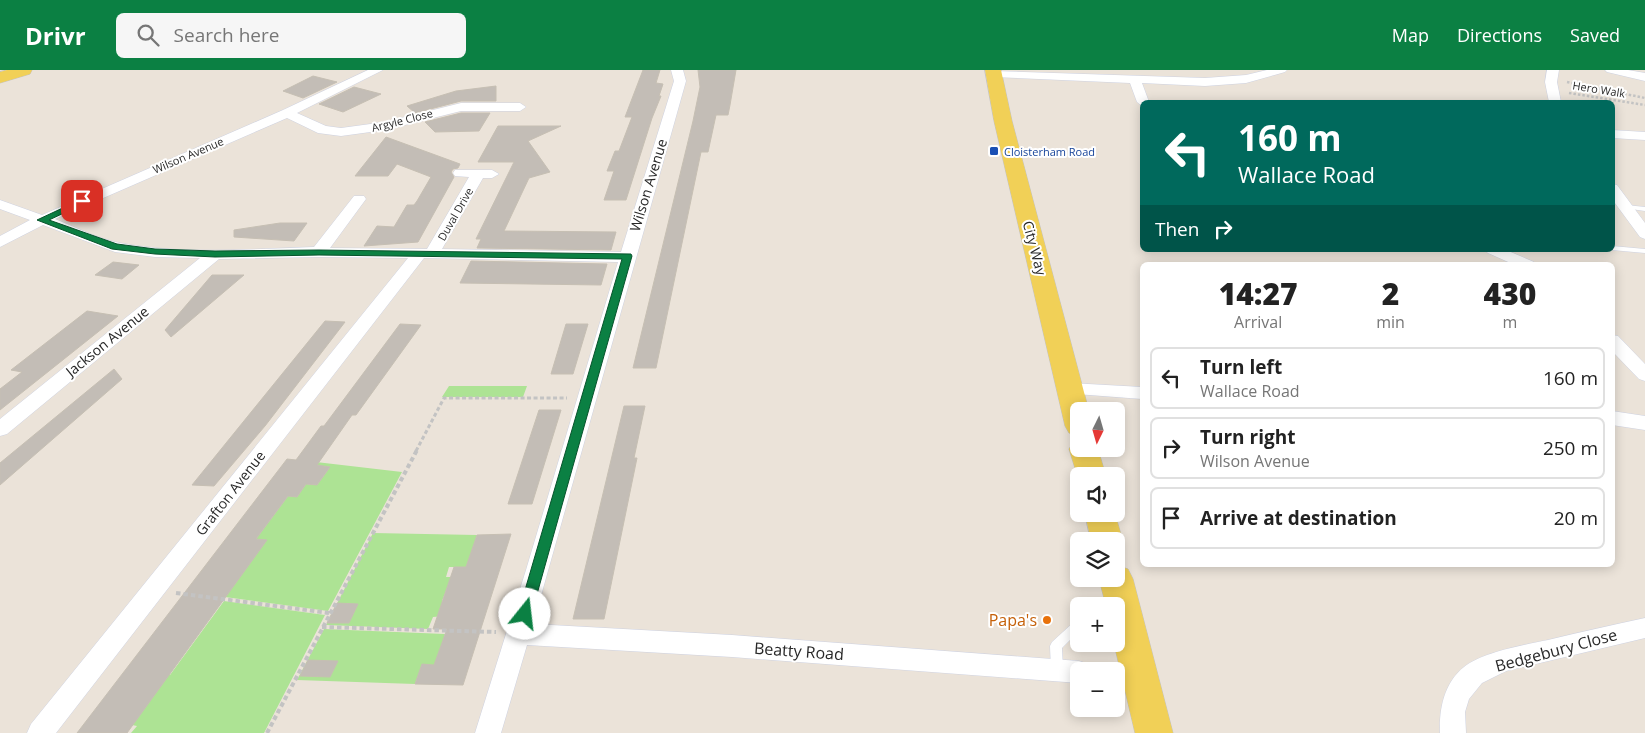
<!DOCTYPE html>
<meta charset="utf-8">
<style>
body{margin:0;font-family:"Open Sans",sans-serif;background:#f6f6f6;color:#222;height:100vh;display:flex;flex-direction:column;font-size:19px;white-space:nowrap}
*{box-sizing:border-box;margin:0}
p{font-size:16px;color:#767676}
.icon{flex:none;width:28px;height:28px;fill:none;stroke:currentColor;stroke-width:2;stroke-linecap:round;stroke-linejoin:round}
.map{position:relative;flex:1;overflow:hidden}
.details{position:absolute;left:1140px;top:192px;width:475px;height:305px;display:flex;flex-direction:column;background:#fff;border-radius:8px;box-shadow:0 2px 12px #0003}
.details>*{flex:none}
.guide{position:absolute;left:1140px;top:30px;width:475px;height:152px;border-radius:8px;box-shadow:0 2px 12px #0003;background:#00695c;color:#fff;overflow:hidden}
.needle{width:32px;rotate:185deg}
.tools{position:absolute;left:1070px;top:332px;display:grid;gap:10px}
.tools a{display:grid;place-items:center;width:55px;height:55px;border-radius:8px;background:#fff;box-shadow:0 2px 12px #0003;font-size:25px}
.pin{position:absolute;display:grid;place-items:center;width:42px;height:42px;color:#fff;margin:-21px;border-radius:10px;box-shadow:0 2px 8px #0006}
.me{position:absolute;width:55px;margin:-28px;rotate:16deg;stroke-linejoin:round;filter:drop-shadow(0 0 4px #0008)}
.turn{display:flex;align-items:center;gap:18px;height:105px;padding:0 15px;font-size:22px}
.turn .icon{width:65px;height:65px;stroke-width:2.5}
.turn b{display:block;font-size:35px;line-height:42px}
.then{display:flex;align-items:center;height:48px;padding:0 15px;background:#0003;gap:10px;font-size:19px}
.eta{display:flex;justify-content:space-evenly;align-items:center;height:85px;text-align:center}
.eta b{font-size:30px;font-weight:800;line-height:35px}
ul{padding:0;list-style:none}
li{display:flex;align-items:center;gap:15px;height:62px;margin:0 10px 8px;padding:0 5px;border:2px solid #e0e0e0;border-radius:8px}
li div{flex:1}
li b{display:block;font-size:19px}
li em{font-style:normal}
header{display:flex;align-items:center;gap:30px;box-sizing:border-box;height:70px;padding:0 25px;background:#0b8043;color:#fff}
header strong{font-size:24px}
nav{display:flex;gap:28px;margin-inline-start:auto;font-size:18px}
.search{width:350px;height:45px;background:#f6f6f6;display:flex;align-items:center;gap:12px;box-sizing:border-box;padding:0 18px;border-radius:8px;color:#767676;font-size:19px}
.map>svg:first-child{display:block}
.green{fill:#ade394}
.building{fill:#c3bdb6;stroke:#c6bfb3}
.lines{fill:none;stroke-linecap:round;stroke-linejoin:round}
.lane-casing{stroke:#ced2e1;stroke-width:1}
.street-casing{stroke:#ced2e1;stroke-width:1}
.primary-casing{stroke:#c3c3c3;stroke-width:1}
.path-far2{stroke:#c3c3c3;stroke-width:2.5;stroke-dasharray:2.5 2;stroke-linecap:butt}
.path-far1{stroke:#c3c3c3;stroke-width:3;stroke-dasharray:4 2.5;stroke-linecap:butt}
.path{stroke:#c3c3c3;stroke-width:4;stroke-dasharray:4.5 3;stroke-linecap:butt}
.lane{fill:#fff;fill-rule:evenodd}
.street{fill:#fff;fill-rule:evenodd}
.primary{fill:#f1d057;fill-rule:evenodd}
.route{fill:#0b8043;stroke:#07532c}
.transit-dot{fill:#1a4fb4;stroke:#fff;stroke-width:2}
.food-dot{fill:#e8710a;stroke:#fff;stroke-width:2}
.labels{text-anchor:middle;dominant-baseline:central;stroke-width:4;stroke-linejoin:round;paint-order:stroke}
.far-street-label{font-size:11px;fill:#282828;stroke:#fff}
.far-transit-label{font-size:11px;fill:#164399;stroke:#fff;text-anchor:start}
.street-label{font-size:14px;fill:#282828;stroke:#fff}
.near-food-label{font-size:16px;fill:#c56008;stroke:#fff;text-anchor:end}
.near-street-label{font-size:16px;fill:#282828;stroke:#fff}
</style>
<header>
<strong>Drivr</strong>
<div class="search"><svg class="icon" aria-label="search" viewBox="0 0 24 24"><circle cx="10" cy="10" r="6"/><path d="M15 15l6 6"/></svg>Search here</div>
<nav><a>Map</a><a>Directions</a><a>Saved</a></nav>
</header>
<div class="map">
<svg width="1645" height="663" viewBox="0 0 1645 663">
<rect width="100%" height="100%" fill="#ebe3d9"/>
<path class="green" d="M 449,316 L 527,316 L 523,327 L 442,327 Z
M 316,392 L 402,402 L 328,541 L 225,527 L 266,470 L 256,469 L 288,426 L 297,427 L 306,414 L 317,415 L 330,397 L 314,395 Z
M 373,463 L 477,465 L 467,497 L 449,497 L 446,507 L 460,507 L 458,512 L 449,513 L 442,531 L 445,546 L 433,547 L 428,559 L 326,555 Z
M 224,531 L 325,545 L 264,663 L 131,663 L 137,656 L 132,655 L 157,603 L 170,605 Z
M 324,559 L 445,564 L 436,595 L 422,595 L 415,614 L 297,610 Z"/>
<path class="building" d="M 643,0 L 660,0 L 656,13 L 663,14 L 659,26 L 661,26 L 652,48 L 626,130 L 604,130 L 614,101 L 607,101 L 615,81 L 619,81 L 632,47 L 625,47 Z
M 698,0 L 736,0 L 730,35 L 728,45 L 716,45 L 708,82 L 701,82 L 656,298 L 633,298 L 693,51 L 700,17 Z
M 313,6 L 337,12 L 303,28 L 283,21 Z
M 496,16 L 496,31 L 461,31 L 415,43 L 407,36 L 456,21 Z
M 354,17 L 381,24 L 343,42 L 319,34 Z
M 461,43 L 490,43 L 479,61 L 435,62 L 425,52 Z
M 498,56 L 561,56 L 528,71 L 550,102 L 529,108 L 504,161 L 616,162 L 611,180 L 477,178 L 481,169 L 476,169 L 514,92 L 478,92 Z
M 386,67 L 460,94 L 458,98 L 453,99 L 451,102 L 454,107 L 418,172 L 364,176 L 377,156 L 394,157 L 407,135 L 414,135 L 417,131 L 431,107 L 397,94 L 388,106 L 355,106 Z
M 280,153 L 307,153 L 294,171 L 234,167 L 234,160 Z
M 471,191 L 607,194 L 601,215 L 460,213 Z
M 113,192 L 139,195 L 122,209 L 95,205 Z
M 212,205 L 244,205 L 171,267 L 165,260 Z
M 87,241 L 118,246 L 0,340 L 0,319 L 22,302 L 11,300 Z
M 325,251 L 345,252 L 265,356 L 214,416 L 192,415 Z
M 400,254 L 421,255 L 356,345 L 352,345 L 317,395 L 330,397 L 317,415 L 306,414 L 297,427 L 288,426 L 256,469 L 267,470 L 127,663 L 77,663 L 287,389 L 296,390 L 321,356 L 324,356 Z
M 566,254 L 588,254 L 573,304 L 551,304 Z
M 114,299 L 122,309 L 0,415 L 0,393 Z
M 624,336 L 645,336 L 634,388 L 637,388 L 604,549 L 573,549 Z
M 539,340 L 561,340 L 532,434 L 508,434 Z
M 511,464 L 463,615 L 415,614 L 422,594 L 434,595 L 447,559 L 433,559 L 454,497 L 466,497 L 477,465 Z
M 337,533 L 358,534 L 349,553 L 327,553 Z
M 308,590 L 338,591 L 330,607 L 300,606 Z"/>
<g class="lines">
<g class="lane-casing">
<path id="lane" d="M 1626,135 L 1645,137 L 1645,141 L 1624,138 L 1624,136 Z
M 1612,176 L 1645,179 L 1645,183 L 1612,180 Z
M 1079,549 L 1079,561 L 1062,578 L 1063,600 L 1061,604 L 1057,605 L 1053,604 L 1051,600 L 1050,576 L 1052,572 L 1075,551 Z"/>
</g>
<g class="street-casing">
<path id="street" d="M 368,0 L 383,0 L 297,43 L 326,56 L 341,58 L 385,52 L 461,33 L 520,33 L 526,37 L 520,41 L 461,41 L 385,60 L 341,66 L 318,63 L 287,48 L 55,149 C 75,157 98,169 120,173 C 183,185 250,179 314,177 L 354,126 L 364,126 L 366,129 L 330,178 L 427,179 L 469,107 L 455,106 L 453,103 L 455,100 L 492,100 L 499,104 L 492,108 L 483,108 L 442,179 L 621,182 L 674,11 L 671,0 L 683,0 L 686,11 L 533,554 L 732,565 L 1079,591 L 1088,594 L 1091,601 L 1079,601 L 1079,613 L 732,587 L 527,575 L 501,663 L 475,663 L 526,500 L 618,192 L 424,188 L 56,663 L 27,663 L 31,654 L 408,188 L 319,187 L 219,189 L 7,364 L 0,366 L 0,349 L 200,188 L 155,187 L 115,182 L 43,155 L 0,177 L 0,166 L 30,150 L 0,139 L 0,130 L 42,145 L 283,40 Z
M 1267,0 L 1287,0 L 1285,2 L 1246,13 L 1205,16 L 1142,13 L 1149,32 L 1142,32 L 1142,36 L 1137,32 L 1130,13 L 993,7 L 987,4 L 993,1 L 1205,8 L 1246,5 Z
M 1547,0 L 1559,0 L 1557,12 L 1561,32 L 1549,32 L 1545,12 Z
M 1605,0 L 1628,0 L 1645,3 L 1645,11 L 1607,2 Z
M 1612,60 L 1645,62 L 1645,70 L 1612,68 Z
M 1612,114 L 1617,115 L 1645,153 L 1645,169 L 1640,167 L 1612,129 Z
M 1485,180 L 1506,180 L 1534,192 L 1536,195 L 1515,195 L 1488,183 Z
M 1612,265 L 1618,266 L 1645,294 L 1645,311 L 1639,309 L 1612,281 Z
M 1070,313 L 1142,317 L 1142,329 L 1063,323 L 1061,319 L 1063,315 Z
M 1612,341 L 1645,346 L 1645,360 L 1612,355 Z
M 1645,548 L 1645,568 L 1506,601 L 1482,613 L 1469,629 L 1465,642 L 1466,663 L 1440,663 C 1439,639 1444,613 1464,597 C 1483,582 1524,575 1548,570 C 1580,562 1613,555 1645,548 Z
M 1116,594 L 1139,595 L 1148,598 L 1151,606 L 1148,614 L 1139,617 L 1116,616 L 1116,601 L 1105,601 L 1107,597 Z"/>
</g>
<g class="primary-casing">
<path id="primary" d="M 7,0 L 32,0 L 30,4 L 0,13 L 0,2 Z
M 985,0 L 1001,0 L 1012,51 L 1089,341 L 1079,341 L 1079,366 L 1069,363 L 1065,356 L 994,51 Z
M 1079,370 L 1079,379 L 1098,379 L 1106,406 L 1079,406 L 1079,411 L 1069,379 L 1074,371 Z
M 1085,444 L 1115,444 L 1123,471 L 1118,480 L 1116,481 L 1116,471 L 1091,471 Z
M 1116,495 L 1128,499 L 1133,509 L 1173,663 L 1135,663 L 1114,574 L 1116,574 L 1116,536 L 1106,536 L 1099,509 L 1116,509 Z"/>
</g>
<path class="path-far2" d="M 1567,12 L 1645,28
M 1569,23 L 1645,35"/>
<path class="path-far1" d="M 416,381 L 444,328 L 567,328"/>
<path class="path" d="M 176,523 L 329,543
M 322,557 L 496,562
M 267,663 L 417,380"/>
<use href="#lane" class="lane"/>
<use href="#street" class="street"/>
<use href="#primary" class="primary"/>
</g>
<path class="route" d="M 82,129 L 85,130 L 85,133 L 49,150 L 117,174 L 155,179 L 215,181 L 319,180 L 631,184 L 632,186 L 530,549 L 525,551 L 520,549 L 518,544 L 622,189 L 319,185 L 215,187 L 155,184 L 112,179 L 37,150 Z"/>
<rect class="transit-dot" x="989" y="76" width="10" height="10" rx="2.5"/>
<circle class="food-dot" cx="1047" cy="550" r="5"/>
<g class="labels">
<g class="far-street-label">
<text transform="translate(1599 19) rotate(9)">Hero Walk</text>
<text transform="translate(402 50) rotate(-14)">Argyle Close</text>
<text transform="translate(188 85) rotate(-23)">Wilson Avenue</text>
<text transform="translate(455 144) rotate(-60)">Duval Drive</text>
</g>
<g class="far-transit-label">
<text x="1004" y="81">Cloisterham Road</text>
</g>
<g class="street-label">
<text transform="translate(648 115) rotate(-73)">Wilson Avenue</text>
<text transform="translate(1035 178) rotate(75)">City Way</text>
<text transform="translate(107 271) rotate(-39)">Jackson Avenue</text>
<text transform="translate(230 423) rotate(-52)">Grafton Avenue</text>
</g>
<g class="near-food-label">
<text x="1037" y="550">Papa's</text>
</g>
<g class="near-street-label">
<text transform="translate(1556 580) rotate(-15)">Bedgebury Close</text>
<text transform="translate(799 581) rotate(4)">Beatty Road</text>
</g>
</g>
</svg>
<div class="tools">
<a><svg class="needle" viewBox="-14 -14 28 28"><path d="M0-13l5 13h-10z" fill="#e53935"/><path d="M0 13l5-13h-10z" fill="#767676"/></svg></a>
<a><svg class="icon" aria-label="sound" viewBox="0 0 24 24"><path d="M4 9h4l5-4v14l-5-4H4zM17 9q2 3 0 6"/></svg></a>
<a><svg class="icon" aria-label="layers" viewBox="0 0 24 24"><path d="M12 4l9 5-9 5-9-5zM3 14l9 5 9-5"/></svg></a>
<a>+</a>
<a>−</a>
</div>
<div class="pin" style="left:82px;top:131px;background:#d93025"><svg class="icon" aria-label="arrive" viewBox="0 0 24 24"><path d="M6 21V4h12l-3 4 3 4H6"/></svg></div>
<svg class="me" style="left:525px;top:544px" viewBox="-20 -20 40 40"><circle r="19" fill="#fff"/><path d="M0-13L10 11 0 6-10 11z" fill="#0b8043"/></svg>
<div class="guide">
<div class="turn"><svg class="icon" aria-label="left" viewBox="0 0 24 24"><path d="M17 20v-9H6M10 6l-5 5 5 5"/></svg><div><b>160 m</b>Wallace Road</div></div>
<div class="then">Then<svg class="icon" aria-label="right" viewBox="0 0 24 24"><path d="M7 20v-9h11M14 6l5 5-5 5"/></svg></div>
</div>
<section class="details">
<div class="eta">
<div><b>14:27</b><p>Arrival</p></div>
<div><b>2</b><p>min</p></div>
<div><b>430</b><p>m</p></div>
</div>
<ul>
<li><svg class="icon" aria-label="left" viewBox="0 0 24 24"><path d="M17 20v-9H6M10 6l-5 5 5 5"/></svg><div><b>Turn left</b><p>Wallace Road</p></div><em>160 m</em></li>
<li><svg class="icon" aria-label="right" viewBox="0 0 24 24"><path d="M7 20v-9h11M14 6l5 5-5 5"/></svg><div><b>Turn right</b><p>Wilson Avenue</p></div><em>250 m</em></li>
<li><svg class="icon" aria-label="arrive" viewBox="0 0 24 24"><path d="M6 21V4h12l-3 4 3 4H6"/></svg><div><b>Arrive at destination</b></div><em>20 m</em></li>
</ul>
</section>
</div>
